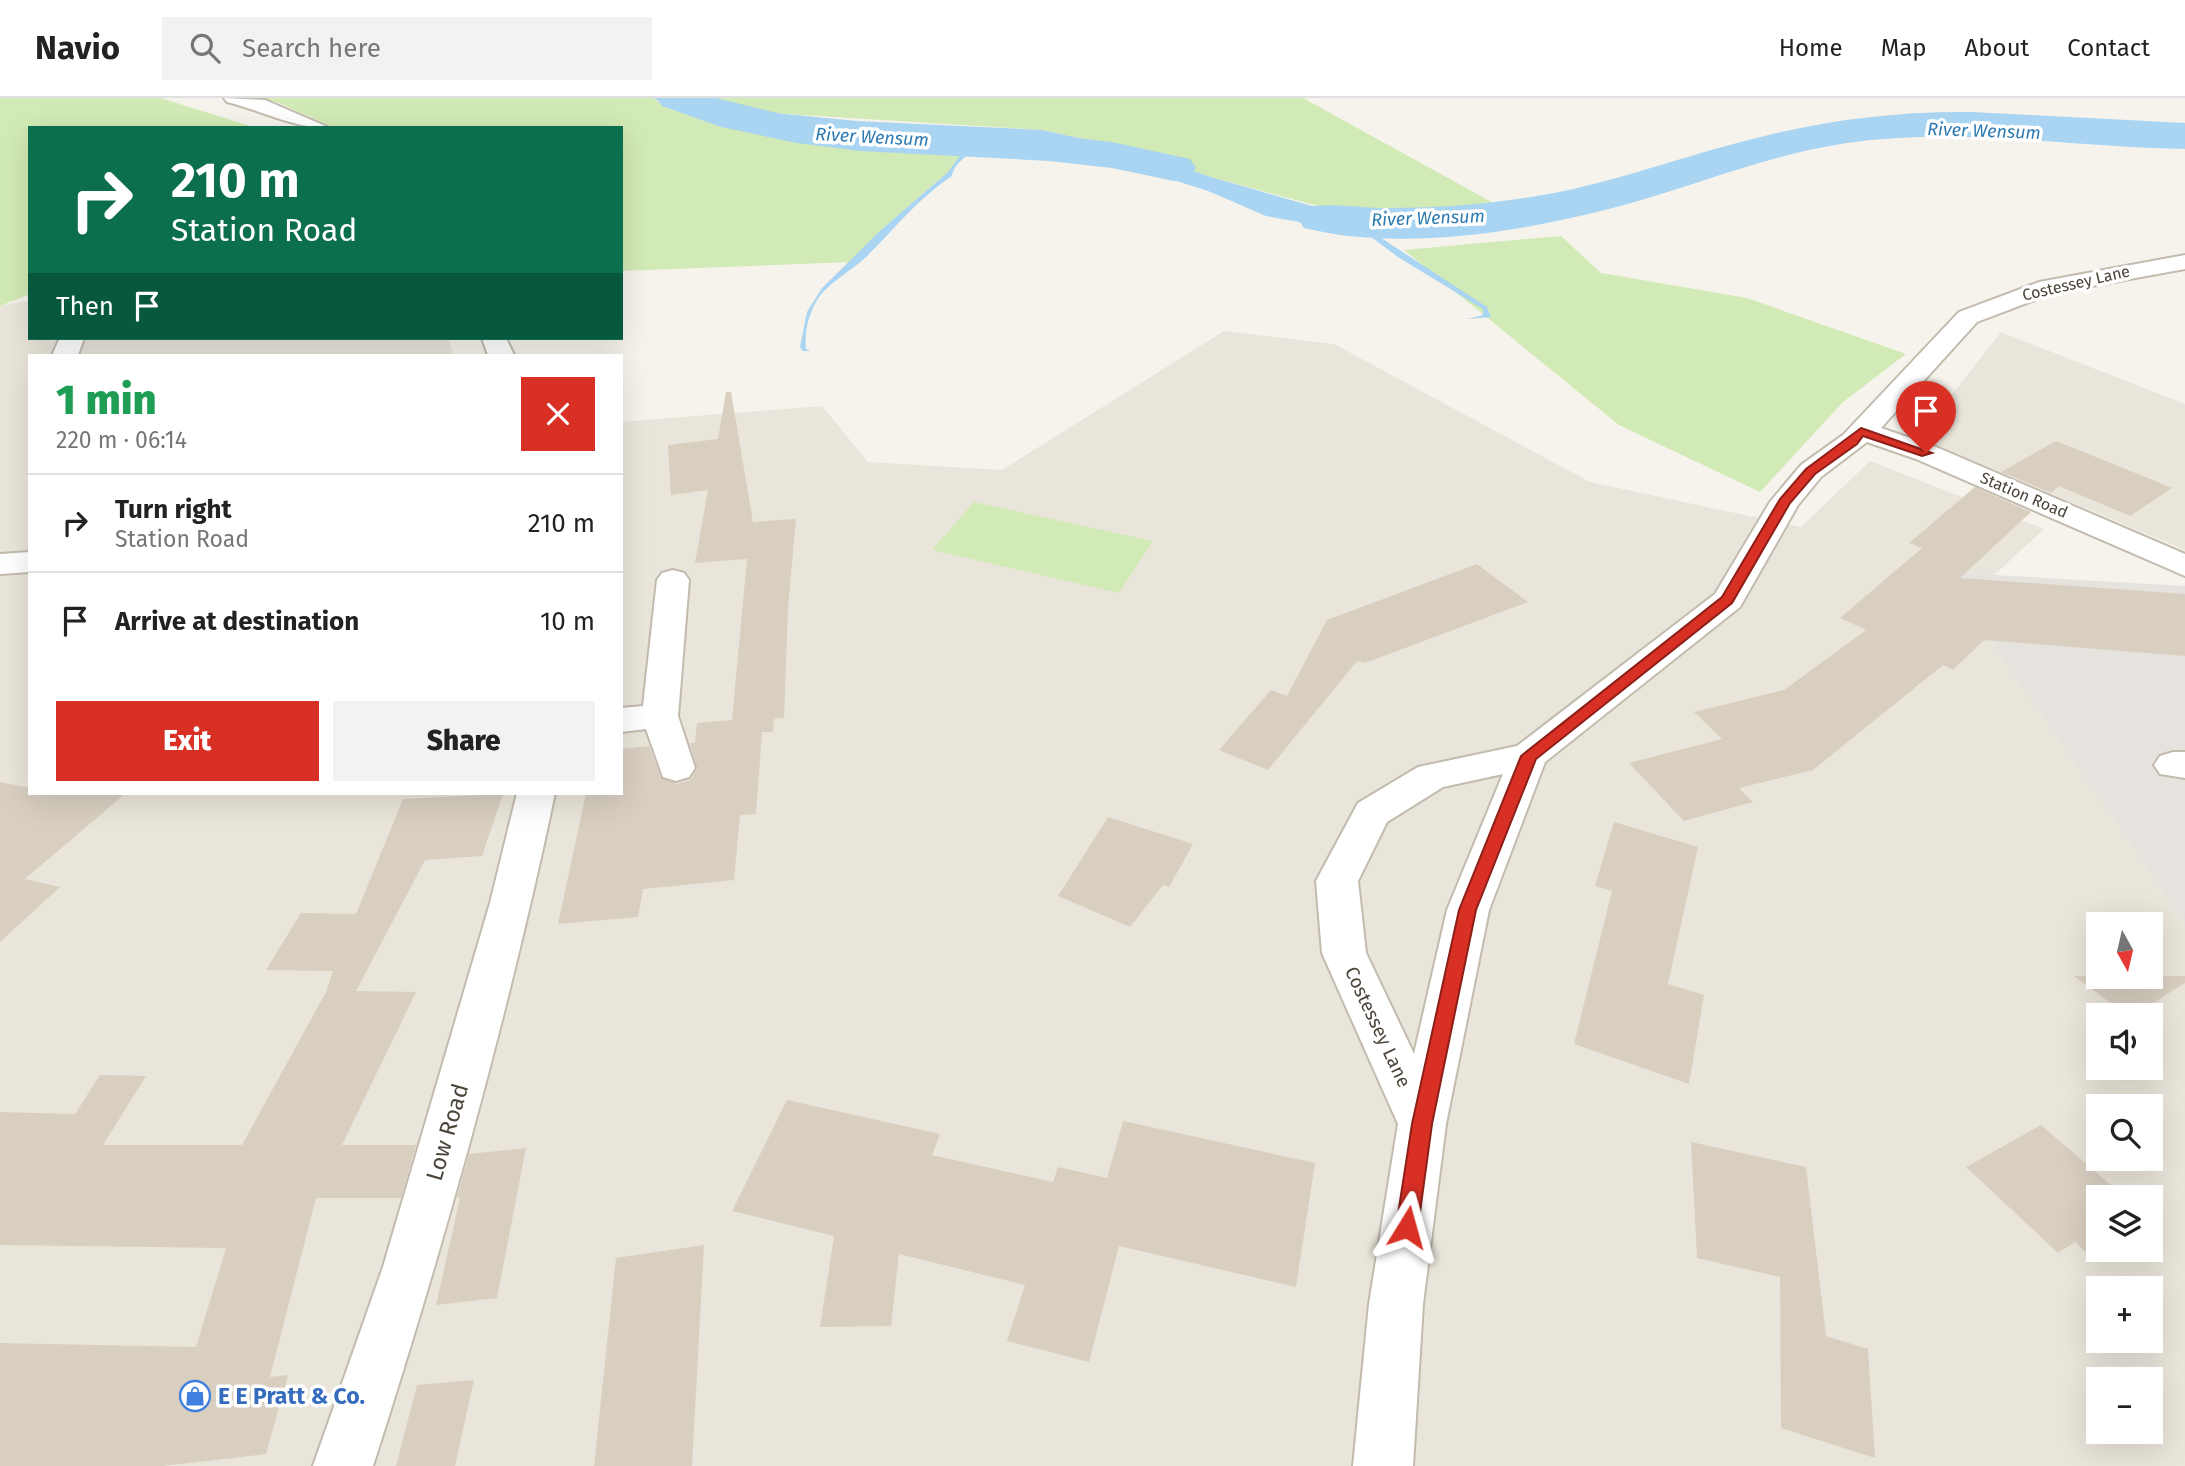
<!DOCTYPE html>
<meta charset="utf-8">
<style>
body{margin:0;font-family:"Fira Sans",sans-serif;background:#f2f2f2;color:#222;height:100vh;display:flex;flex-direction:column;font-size:26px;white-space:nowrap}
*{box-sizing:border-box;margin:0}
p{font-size:23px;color:#767676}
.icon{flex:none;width:38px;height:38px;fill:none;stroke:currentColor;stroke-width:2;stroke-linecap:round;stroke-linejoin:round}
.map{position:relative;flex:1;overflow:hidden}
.drawer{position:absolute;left:28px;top:256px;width:595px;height:441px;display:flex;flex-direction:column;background:#fff;border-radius:0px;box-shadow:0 7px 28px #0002}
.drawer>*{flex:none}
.banner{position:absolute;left:28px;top:28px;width:595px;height:214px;border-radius:0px;box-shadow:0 7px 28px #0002;background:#0b6e4f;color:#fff;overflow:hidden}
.needle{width:46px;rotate:172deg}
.buttons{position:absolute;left:2086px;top:814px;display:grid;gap:14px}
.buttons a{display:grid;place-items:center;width:77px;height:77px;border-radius:0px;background:#fff;box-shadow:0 7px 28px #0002;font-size:35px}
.pin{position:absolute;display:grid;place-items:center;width:60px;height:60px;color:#fff;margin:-72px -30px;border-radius:50% 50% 50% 0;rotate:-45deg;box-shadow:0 0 7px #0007}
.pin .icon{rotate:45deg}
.me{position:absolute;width:77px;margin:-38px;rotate:8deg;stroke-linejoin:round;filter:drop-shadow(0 0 5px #0008)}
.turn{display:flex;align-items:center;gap:24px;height:147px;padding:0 28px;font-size:32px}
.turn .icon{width:91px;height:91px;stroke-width:2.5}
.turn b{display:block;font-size:49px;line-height:60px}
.then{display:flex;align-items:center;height:66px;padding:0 28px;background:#0003;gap:14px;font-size:26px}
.round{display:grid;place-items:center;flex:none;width:74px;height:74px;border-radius:0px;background:#f2f2f2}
.summary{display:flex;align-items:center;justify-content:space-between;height:119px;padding:0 28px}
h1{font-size:42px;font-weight:800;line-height:52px;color:#1e9e55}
.action{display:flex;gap:14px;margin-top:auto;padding:14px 28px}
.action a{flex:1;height:80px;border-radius:0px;background:#d93025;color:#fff;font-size:28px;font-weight:800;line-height:80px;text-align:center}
.action a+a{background:#f2f2f2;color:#222}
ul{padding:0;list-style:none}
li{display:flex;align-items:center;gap:21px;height:98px;padding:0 28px;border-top:2px solid #e0e0e0}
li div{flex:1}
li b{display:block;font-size:26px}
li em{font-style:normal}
header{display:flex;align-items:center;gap:42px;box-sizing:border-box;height:98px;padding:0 35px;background:#fff;border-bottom:2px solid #e0e0e0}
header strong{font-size:33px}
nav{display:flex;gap:38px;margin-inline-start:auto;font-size:24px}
.search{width:490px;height:63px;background:#f2f2f2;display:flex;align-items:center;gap:18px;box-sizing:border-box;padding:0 24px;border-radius:0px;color:#767676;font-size:26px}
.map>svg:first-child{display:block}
.residential{fill:#eae5da;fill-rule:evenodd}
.industrial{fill:#e6e2dd}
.green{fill:#d2eab5}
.water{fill:#a9d4f2}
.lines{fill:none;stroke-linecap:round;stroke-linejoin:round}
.river{fill:#a9d4f2;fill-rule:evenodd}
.building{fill:#d8cfc1}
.minor-casing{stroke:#c2bbae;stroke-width:4}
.minor{fill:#fff;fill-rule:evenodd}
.route{fill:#d93025;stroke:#8d1f18;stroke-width:2}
.labels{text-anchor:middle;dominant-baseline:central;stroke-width:7;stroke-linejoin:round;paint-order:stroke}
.far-street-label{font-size:16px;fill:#4b4439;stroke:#fff}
.far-water-label{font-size:18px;font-style:italic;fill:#2e7ab2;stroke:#fff}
.street-label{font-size:19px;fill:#4b4439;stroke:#fff}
.near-street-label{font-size:23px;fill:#4b4439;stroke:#fff}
.near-shop-label{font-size:23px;font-weight:bold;fill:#366cbe;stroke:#fff;text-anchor:start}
</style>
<header>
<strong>Navio</strong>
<div class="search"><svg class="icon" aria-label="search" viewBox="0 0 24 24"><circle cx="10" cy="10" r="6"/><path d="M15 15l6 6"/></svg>Search here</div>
<nav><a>Home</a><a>Map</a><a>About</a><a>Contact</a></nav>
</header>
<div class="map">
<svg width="2185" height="1368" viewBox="0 0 2185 1368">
<rect width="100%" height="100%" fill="#f6f3ec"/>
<path class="residential" d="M 30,202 L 30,240 L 448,240 L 453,257 L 30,257 L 30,695 L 621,695 L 621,324 L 822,308 L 868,364 L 1002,372 L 1224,233 L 1334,246 L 1590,384 L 1801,429 L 1870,363 L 2044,431 L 1994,477 L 1944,475 L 2185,824 L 2185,1368 L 0,1368 L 0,208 ZM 2098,826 L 2151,826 L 2151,878 L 2098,878 ZM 2098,917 L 2151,917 L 2151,970 L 2098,970 ZM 2098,1008 L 2151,1008 L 2151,1060 L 2098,1060 ZM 2098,1099 L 2151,1099 L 2151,1152 L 2098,1152 ZM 2098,1190 L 2151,1190 L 2151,1242 L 2098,1242 ZM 2098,1281 L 2151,1281 L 2151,1334 L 2098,1334 Z
M 2001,234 L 2185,306 L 2185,452 L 1918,340 Z"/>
<path class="industrial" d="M 1943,474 L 2185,488 L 2185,824 Z"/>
<path class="green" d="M 0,0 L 161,0 L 256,30 L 30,30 L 30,196 L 0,208 Z
M 258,0 L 653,0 L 669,11 L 705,22 L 811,34 L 974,41 L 947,75 L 882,131 L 851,164 L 621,173 L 621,30 L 335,30 L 279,5 Z
M 707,0 L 1303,0 L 1497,107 L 1356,122 L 1344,115 L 1211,79 L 1134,52 L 1042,32 L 755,14 L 720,8 Z
M 1561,138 L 1601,175 L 1747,200 L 1906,256 L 1843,304 L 1760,394 L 1619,327 L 1404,152 Z
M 974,404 L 1153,443 L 1119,495 L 932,452 Z"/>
<path class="water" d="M 653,0 L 707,0 L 733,11 L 857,23 L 1042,32 L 1134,52 L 1211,79 L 1333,114 L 1367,117 L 1424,114 L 1456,134 L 1375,136 L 1487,209 L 1491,219 L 1467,221 L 1483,217 L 1483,211 L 1398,159 L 1367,136 L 1266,118 L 1208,93 L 1107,61 L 1026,44 L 997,41 L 976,43 C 972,58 954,63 952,78 C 915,103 896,130 865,160 C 851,173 830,184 819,199 C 809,214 804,233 806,251 L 811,253 L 803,253 L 800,249 L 807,214 L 822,190 L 882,131 L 947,75 L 973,41 C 885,29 794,41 706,22 C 687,18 670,8 653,0 Z"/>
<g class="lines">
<path class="river" d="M 656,0 L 716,0 L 797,20 L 860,27 L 1049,37 L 1112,44 L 1190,61 L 1196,70 L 1190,79 L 1174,83 L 1112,70 L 1049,63 L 860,53 L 797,45 L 721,29 L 662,8 Z
M 1972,14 L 2185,25 L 2185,51 C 2073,49 1959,29 1847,45 C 1779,55 1714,80 1648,100 C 1547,130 1408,156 1304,130 L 1297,120 L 1304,110 C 1330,104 1356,110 1383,110 C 1432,110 1482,107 1531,99 C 1603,88 1671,62 1741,44 C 1818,23 1892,13 1972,14 Z"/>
</g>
<path class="building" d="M 726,294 L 731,294 L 753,424 L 796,421 L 788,509 L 784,620 L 774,621 L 773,634 L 762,634 L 756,716 L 740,717 L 734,782 L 643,791 L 638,819 L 558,826 L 586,695 L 621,695 L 621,651 L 649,648 L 661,680 L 677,686 L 690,682 L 697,671 L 690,645 L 695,645 L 697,625 L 732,622 L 747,461 L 695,465 L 708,392 L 671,397 L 668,347 L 718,341 Z
M 2056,343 L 2101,361 L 2172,390 L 2130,418 L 2059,388 L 2051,395 L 2001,374 Z
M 1975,389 L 2031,414 L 1960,480 L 2185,496 L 2185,558 L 1984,542 L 1953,572 L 1943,567 L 1813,672 L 1739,690 L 1753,704 L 1684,723 L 1629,665 L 1722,641 L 1694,614 L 1784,592 L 1866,532 L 1840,520 L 1922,450 L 1909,445 Z
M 1477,466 L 1528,504 L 1365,565 L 1357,563 L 1268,672 L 1219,652 L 1271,592 L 1287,598 L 1327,522 Z
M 0,684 L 30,690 L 30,695 L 126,695 L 25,781 L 60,789 L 0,844 Z
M 503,696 L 482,758 L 425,762 L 356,893 L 416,894 L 342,1047 L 416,1047 L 401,1100 L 316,1100 L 270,1279 L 288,1277 L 266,1356 L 163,1368 L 0,1368 L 0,1245 L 196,1249 L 226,1150 L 0,1147 L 0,1014 L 75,1016 L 100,977 L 146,978 L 103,1047 L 242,1047 L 326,894 L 333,873 L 266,872 L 301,815 L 356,816 L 403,701 Z
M 1108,719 L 1193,746 L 1169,789 L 1163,787 L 1130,829 L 1058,798 Z
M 1614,724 L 1698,749 L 1668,886 L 1704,897 L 1689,986 L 1574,946 L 1612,793 L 1595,788 Z
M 2074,878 L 2185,878 L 2185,885 L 2134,917 L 2127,917 Z
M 787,1002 L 940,1036 L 932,1057 L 1053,1084 L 1058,1069 L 1107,1080 L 1123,1023 L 1315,1065 L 1296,1189 L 1119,1148 L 1089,1264 L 1007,1243 L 1025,1187 L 899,1156 L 891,1228 L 820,1229 L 834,1138 L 732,1113 Z
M 2041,1027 L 2125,1099 L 2098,1099 L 2098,1152 L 2108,1152 L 2093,1161 L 2075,1144 L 2058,1155 L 1966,1069 Z
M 1691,1044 L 1806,1069 L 1826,1238 L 1868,1251 L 1875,1360 L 1781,1330 L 1780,1179 L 1697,1160 Z
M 526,1050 L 497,1200 L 436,1207 L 460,1100 L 457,1100 L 469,1056 Z
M 704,1147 L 692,1368 L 594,1368 L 616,1160 Z
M 474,1282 L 455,1368 L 396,1368 L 417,1287 Z"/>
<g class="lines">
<g class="minor-casing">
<path id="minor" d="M 224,0 L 265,2 L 330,30 C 293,30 263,13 227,4 Z
M 2185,157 L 2185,171 L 2053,195 L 1977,224 L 1881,330 L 1936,349 L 2185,456 L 2185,478 L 1916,361 L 1867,344 L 1821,379 L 1798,407 L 1740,509 L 1545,664 L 1489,812 L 1446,1026 L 1423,1206 L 1413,1368 L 1353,1368 L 1369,1206 L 1398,1026 L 1322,855 L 1316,783 L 1358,705 L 1418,669 L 1517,648 L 1715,496 L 1770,404 L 1801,367 L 1843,337 L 1959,214 L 2039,184 ZM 1503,676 L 1447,812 L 1414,956 L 1366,855 L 1358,783 L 1387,724 L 1443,689 Z
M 60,240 L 84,240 L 78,257 L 52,257 Z
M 482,240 L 506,240 L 514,257 L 488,257 Z
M 30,454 L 30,474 L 0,476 L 0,456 Z
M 673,472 L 684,475 L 689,482 L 678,618 L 695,670 L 689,679 L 676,683 L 663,679 L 646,631 L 621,634 L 621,610 L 643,608 L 657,482 L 662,475 Z
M 2173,654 L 2185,654 L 2185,680 L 2160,676 L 2154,667 L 2160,658 Z
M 517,695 L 555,695 C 507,923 444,1147 373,1368 L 313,1368 L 383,1169 L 490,805 Z"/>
</g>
<use href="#minor" class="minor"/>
</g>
<path class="route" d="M 1861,330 L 1932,355 L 1922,358 L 1863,338 L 1857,346 L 1815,376 L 1790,405 L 1732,505 L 1536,661 L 1476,812 L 1432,1026 L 1418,1129 L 1415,1136 L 1407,1138 L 1400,1136 L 1396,1129 L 1412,1026 L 1459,812 L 1521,658 L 1722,499 L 1780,401 L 1806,371 Z"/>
<defs>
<g id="shop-ring" transform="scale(1.575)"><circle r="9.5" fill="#fff" stroke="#3f7fe0" stroke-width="1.5"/><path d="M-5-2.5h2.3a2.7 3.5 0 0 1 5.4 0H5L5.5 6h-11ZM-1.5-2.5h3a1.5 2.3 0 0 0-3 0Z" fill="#3f7fe0"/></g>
</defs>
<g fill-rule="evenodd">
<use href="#shop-ring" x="195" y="1298"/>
</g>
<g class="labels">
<g class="far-street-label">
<text transform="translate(2076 185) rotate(-13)">Costessey Lane</text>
<text transform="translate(2024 397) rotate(23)">Station Road</text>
</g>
<g class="far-water-label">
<text transform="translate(1984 33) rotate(2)">River Wensum</text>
<text transform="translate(872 39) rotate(3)">River Wensum</text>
<text transform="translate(1428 120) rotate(-2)">River Wensum</text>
</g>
<g class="street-label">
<text transform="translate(1378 929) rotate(65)">Costessey Lane</text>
</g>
<g class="near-street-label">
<text transform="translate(447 1034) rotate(-74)">Low Road</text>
</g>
<g class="near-shop-label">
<text x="218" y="1298">E E Pratt &amp; Co.</text>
</g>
</g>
</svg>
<div class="buttons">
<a><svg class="needle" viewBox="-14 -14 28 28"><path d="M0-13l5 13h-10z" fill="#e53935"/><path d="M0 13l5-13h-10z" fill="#767676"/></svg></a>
<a><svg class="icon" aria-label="sound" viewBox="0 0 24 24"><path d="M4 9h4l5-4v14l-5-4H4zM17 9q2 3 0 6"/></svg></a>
<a><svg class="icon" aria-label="search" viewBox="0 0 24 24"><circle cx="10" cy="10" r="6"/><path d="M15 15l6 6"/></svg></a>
<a><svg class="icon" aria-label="layers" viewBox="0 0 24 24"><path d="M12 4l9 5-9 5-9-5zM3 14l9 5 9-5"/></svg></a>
<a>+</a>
<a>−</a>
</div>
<div class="pin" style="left:1926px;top:355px;background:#d93025"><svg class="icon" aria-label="arrive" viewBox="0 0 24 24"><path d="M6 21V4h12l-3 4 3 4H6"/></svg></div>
<svg class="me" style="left:1407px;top:1129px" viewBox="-20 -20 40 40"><path d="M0-17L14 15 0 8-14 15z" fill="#d93025" stroke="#fff" stroke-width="4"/></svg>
<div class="banner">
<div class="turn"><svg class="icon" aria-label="right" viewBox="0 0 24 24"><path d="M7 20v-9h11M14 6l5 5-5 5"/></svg><div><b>210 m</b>Station Road</div></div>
<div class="then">Then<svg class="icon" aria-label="arrive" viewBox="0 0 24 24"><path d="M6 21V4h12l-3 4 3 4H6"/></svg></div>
</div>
<section class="drawer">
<div class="summary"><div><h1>1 min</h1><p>220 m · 06:14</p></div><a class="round" style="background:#d93025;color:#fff"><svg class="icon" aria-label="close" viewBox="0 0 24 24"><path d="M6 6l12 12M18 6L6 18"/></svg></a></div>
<ul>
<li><svg class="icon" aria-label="right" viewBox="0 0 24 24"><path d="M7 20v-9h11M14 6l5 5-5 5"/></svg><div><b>Turn right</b><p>Station Road</p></div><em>210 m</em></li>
<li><svg class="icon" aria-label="arrive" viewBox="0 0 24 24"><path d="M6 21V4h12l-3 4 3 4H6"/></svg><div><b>Arrive at destination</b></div><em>10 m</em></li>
</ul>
<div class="action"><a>Exit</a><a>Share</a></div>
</section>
</div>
